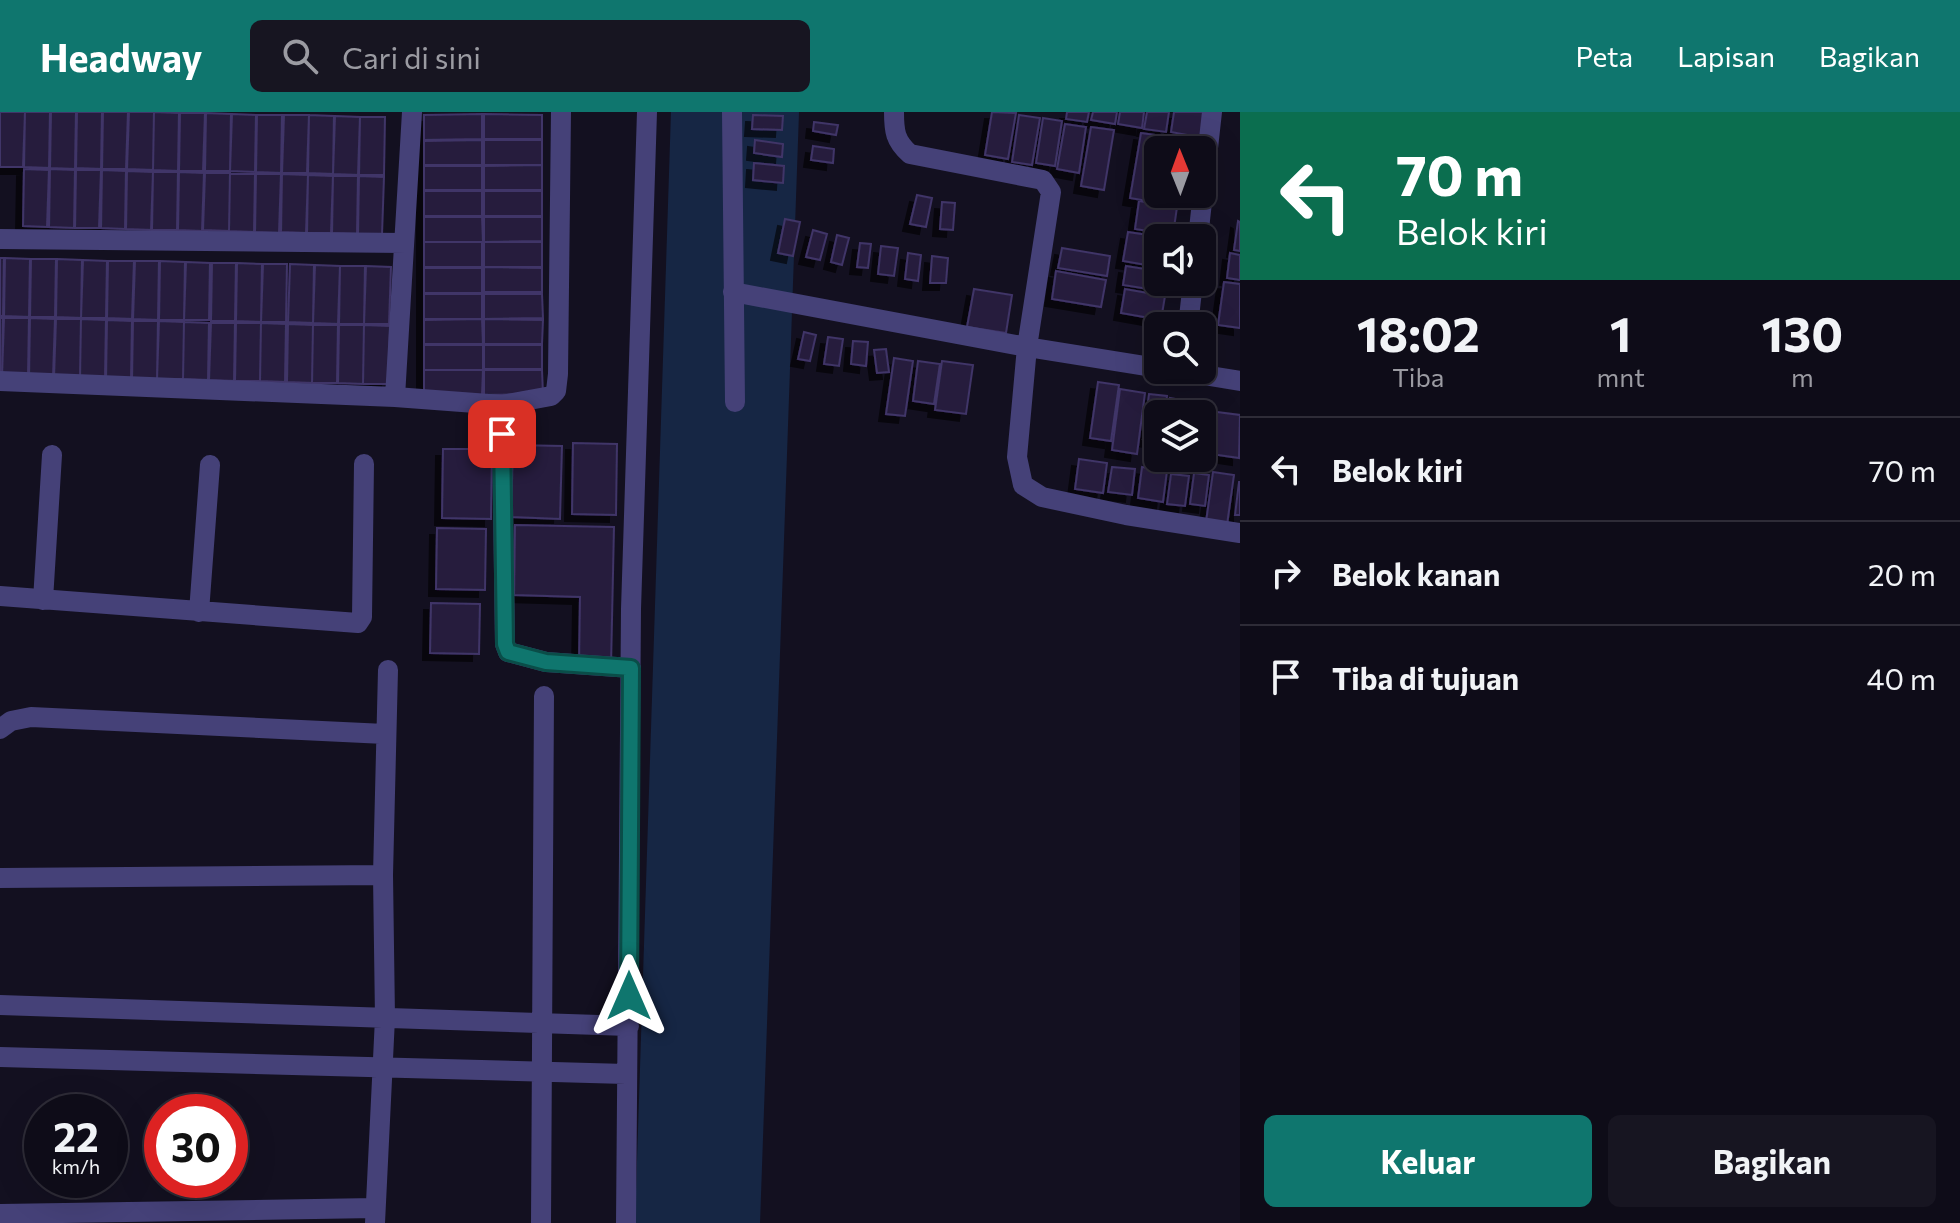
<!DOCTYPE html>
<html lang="id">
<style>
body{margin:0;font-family:Commissioner,sans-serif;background:#171521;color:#f1f3f6;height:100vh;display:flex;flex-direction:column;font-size:30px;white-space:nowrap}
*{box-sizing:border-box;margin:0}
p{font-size:26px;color:#9b9ba2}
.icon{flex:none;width:44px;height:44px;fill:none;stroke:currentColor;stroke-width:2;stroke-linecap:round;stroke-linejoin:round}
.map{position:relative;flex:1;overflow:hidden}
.side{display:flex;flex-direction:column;background:#0e0c18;width:720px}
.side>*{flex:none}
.top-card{background:#0b6e4f;color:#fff;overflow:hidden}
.needle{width:52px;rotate:359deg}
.controls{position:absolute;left:1144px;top:24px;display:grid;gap:16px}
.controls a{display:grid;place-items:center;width:72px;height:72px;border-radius:12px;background:#0e0c18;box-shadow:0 8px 32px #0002,0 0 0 2px #2e2c37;font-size:40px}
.speed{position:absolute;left:24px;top:982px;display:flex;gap:16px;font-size:40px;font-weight:700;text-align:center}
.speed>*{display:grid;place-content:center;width:104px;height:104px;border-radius:50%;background:#0e0c18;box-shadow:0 8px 32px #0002,0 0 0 2px #2e2c37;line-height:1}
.speed small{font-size:20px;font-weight:400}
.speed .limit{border:12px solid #d22;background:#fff;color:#111}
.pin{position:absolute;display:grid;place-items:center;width:68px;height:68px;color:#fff;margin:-34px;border-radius:16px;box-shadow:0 4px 12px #0006}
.me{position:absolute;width:88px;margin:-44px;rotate:0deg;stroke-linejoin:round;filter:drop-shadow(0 0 6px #0008)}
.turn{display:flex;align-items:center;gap:28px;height:168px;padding:0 24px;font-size:36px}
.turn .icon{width:104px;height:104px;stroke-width:2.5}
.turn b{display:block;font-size:56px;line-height:68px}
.eta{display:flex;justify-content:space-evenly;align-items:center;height:136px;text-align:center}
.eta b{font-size:48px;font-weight:700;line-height:56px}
.cta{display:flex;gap:16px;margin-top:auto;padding:16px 24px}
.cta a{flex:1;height:92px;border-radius:12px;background:#0f766e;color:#fff;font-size:32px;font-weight:700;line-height:92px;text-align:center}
.cta a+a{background:#171521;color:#f1f3f6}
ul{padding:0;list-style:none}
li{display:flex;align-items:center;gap:24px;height:104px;padding:0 24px;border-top:2px solid #2e2c37}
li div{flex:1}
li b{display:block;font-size:30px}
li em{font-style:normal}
header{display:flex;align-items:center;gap:48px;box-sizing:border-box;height:112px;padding:0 40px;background:#0f766e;color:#fff}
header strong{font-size:38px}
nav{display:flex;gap:44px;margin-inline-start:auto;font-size:28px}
.search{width:560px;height:72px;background:#171521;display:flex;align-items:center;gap:20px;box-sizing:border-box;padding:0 28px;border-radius:12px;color:#9b9ba2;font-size:30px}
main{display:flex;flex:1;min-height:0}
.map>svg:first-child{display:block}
.water{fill:#162644}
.building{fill:#261f3e;stroke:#403467;stroke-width:2;filter:url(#shadow)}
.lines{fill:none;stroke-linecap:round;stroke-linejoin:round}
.minor{stroke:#454178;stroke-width:20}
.route-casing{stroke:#0a4d48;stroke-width:20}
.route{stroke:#0f766e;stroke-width:14}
</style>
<header>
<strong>Headway</strong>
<div class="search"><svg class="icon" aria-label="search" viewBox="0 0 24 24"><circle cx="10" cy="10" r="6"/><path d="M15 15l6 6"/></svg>Cari di sini</div>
<nav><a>Peta</a><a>Lapisan</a><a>Bagikan</a></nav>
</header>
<main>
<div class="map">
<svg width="1240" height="1111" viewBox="0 0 1240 1111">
<defs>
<filter id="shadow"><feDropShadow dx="-7" dy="7" stdDeviation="0" flood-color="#0009"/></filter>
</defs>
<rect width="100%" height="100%" fill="#131020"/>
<path class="water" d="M 671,0 L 799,0 L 760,1111 L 635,1111 Z"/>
<path class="building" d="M 0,0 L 25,0 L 23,55 L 0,55 Z
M 25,0 L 50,0 L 49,56 L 24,55 Z
M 51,0 L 76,0 L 75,57 L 50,56 Z
M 77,0 L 102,0 L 101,57 L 76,56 Z
M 103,0 L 128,0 L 126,57 L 102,57 Z
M 129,0 L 154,0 L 153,58 L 127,57 Z
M 154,0 L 179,1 L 178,59 L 153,58 Z
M 992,0 L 1016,1 L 1008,47 L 985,43 Z
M 1067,0 L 1089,0 L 1087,10 L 1066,7 Z
M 1093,0 L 1117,0 L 1115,12 L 1091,8 Z
M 1120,0 L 1144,0 L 1142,16 L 1118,12 Z
M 1147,0 L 1169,0 L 1166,20 L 1144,17 Z
M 1174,0 L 1208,0 L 1203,26 L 1171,20 Z
M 180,1 L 205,1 L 203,59 L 179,59 Z
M 206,1 L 231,2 L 230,59 L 205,59 Z
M 232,2 L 256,3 L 255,60 L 230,59 Z
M 482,2 L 482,27 L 424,28 L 424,3 Z
M 484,2 L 542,3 L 542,27 L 484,27 Z
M 257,3 L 282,3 L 281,61 L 256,60 Z
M 284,3 L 309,3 L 307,61 L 282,61 Z
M 309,3 L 334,4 L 333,62 L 308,61 Z
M 753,3 L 783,4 L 782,18 L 752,17 Z
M 1019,3 L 1040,6 L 1032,53 L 1012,50 Z
M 335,4 L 360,5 L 358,63 L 333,62 Z
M 360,5 L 385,5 L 384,63 L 359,63 Z
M 1043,6 L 1062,9 L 1055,54 L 1036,51 Z
M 814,10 L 838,13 L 836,23 L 813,19 Z
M 1065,12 L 1086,15 L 1079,61 L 1057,57 Z
M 1091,15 L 1114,18 L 1104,78 L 1081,74 Z
M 1141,21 L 1163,24 L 1161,38 L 1158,38 L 1153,90 L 1130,86 Z
M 1168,26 L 1200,31 L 1199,38 L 1166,38 Z
M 482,28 L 482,53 L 424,53 L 424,29 Z
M 484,28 L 542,28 L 542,53 L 484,53 Z
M 755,28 L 783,32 L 782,45 L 754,41 Z
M 813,34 L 834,37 L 833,51 L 811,48 Z
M 754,51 L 784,54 L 783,71 L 753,68 Z
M 542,53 L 542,78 L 484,78 L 484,54 Z
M 424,54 L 482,54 L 482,78 L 424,78 Z
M 24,57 L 49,58 L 47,115 L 23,114 Z
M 50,57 L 75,58 L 74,116 L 49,115 Z
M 76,58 L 101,58 L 99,116 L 75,116 Z
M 102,58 L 126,59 L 125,117 L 101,116 Z
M 127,59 L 153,60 L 151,118 L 126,117 Z
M 153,60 L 178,60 L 177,118 L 152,118 Z
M 179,60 L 204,61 L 202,119 L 178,118 Z
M 205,61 L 230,61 L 229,119 L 203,118 Z
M 230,62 L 255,62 L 254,120 L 229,119 Z
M 256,62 L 281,62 L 279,121 L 255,120 Z
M 282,62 L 308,63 L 306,121 L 281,120 Z
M 308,63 L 333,64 L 331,121 L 307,121 Z
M 333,64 L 358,64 L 357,122 L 332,121 Z
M 359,64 L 384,65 L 382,123 L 358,122 Z
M 424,79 L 482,79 L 482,104 L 424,104 Z
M 484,79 L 542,79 L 542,104 L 484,104 Z
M 917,83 L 932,86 L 926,115 L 910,112 Z
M 1139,89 L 1177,95 L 1173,123 L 1135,117 Z
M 942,90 L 955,91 L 953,118 L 940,117 Z
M 424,105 L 482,105 L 483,130 L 424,130 Z
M 484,105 L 542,105 L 542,129 L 484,130 Z
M 785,107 L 800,110 L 793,144 L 778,141 Z
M 1238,109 L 1240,110 L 1240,139 L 1234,138 Z
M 813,118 L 827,122 L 820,148 L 806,145 Z
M 1128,120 L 1169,126 L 1158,126 L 1158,155 L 1123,149 Z
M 837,123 L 849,126 L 842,153 L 831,150 Z
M 424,130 L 482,130 L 482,155 L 424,155 Z
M 484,130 L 542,130 L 542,155 L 484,155 Z
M 860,131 L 871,132 L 868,156 L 857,155 Z
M 881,134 L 898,136 L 894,164 L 878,162 Z
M 1062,136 L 1110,144 L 1107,164 L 1058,156 Z
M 908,141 L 921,143 L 918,169 L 905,167 Z
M 1230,141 L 1240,143 L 1240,168 L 1227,166 Z
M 932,144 L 948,146 L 946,171 L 930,171 Z
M 0,146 L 4,146 L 3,204 L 0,204 Z
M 5,146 L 30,147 L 29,205 L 4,204 Z
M 31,147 L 56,147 L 55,205 L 30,205 Z
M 57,147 L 82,148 L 81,206 L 56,205 Z
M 83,148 L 107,149 L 106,206 L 81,206 Z
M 108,149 L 134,149 L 132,207 L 107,206 Z
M 135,149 L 159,149 L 158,208 L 133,207 Z
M 160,149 L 185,150 L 184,208 L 159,208 Z
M 186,150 L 210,151 L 209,208 L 184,208 Z
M 212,151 L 236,151 L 235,209 L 211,209 Z
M 237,151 L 262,152 L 261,210 L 236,209 Z
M 263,152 L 287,152 L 286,210 L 261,210 Z
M 290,152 L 314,153 L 313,211 L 288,210 Z
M 315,153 L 340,154 L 338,212 L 313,211 Z
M 340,154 L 365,154 L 364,212 L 339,212 Z
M 366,154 L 391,155 L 389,212 L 364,212 Z
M 1126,154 L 1158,159 L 1158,170 L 1162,170 L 1161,179 L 1123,173 Z
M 484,155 L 542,156 L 542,180 L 484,180 Z
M 424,156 L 482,156 L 482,181 L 424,181 Z
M 1056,159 L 1106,168 L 1101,195 L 1052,187 Z
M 1224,170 L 1240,172 L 1240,216 L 1218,213 Z
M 974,177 L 1012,183 L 1006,221 L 967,215 Z
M 1125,177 L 1165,184 L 1161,208 L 1121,201 Z
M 424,182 L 482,182 L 482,207 L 424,207 Z
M 484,182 L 542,182 L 543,206 L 484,207 Z
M 0,206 L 3,206 L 2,263 L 0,263 Z
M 4,206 L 29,206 L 28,264 L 2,264 Z
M 30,206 L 55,207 L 53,265 L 29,264 Z
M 56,207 L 81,207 L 80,265 L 54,265 Z
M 81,207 L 106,208 L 105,266 L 80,265 Z
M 482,207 L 483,232 L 424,232 L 424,208 Z
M 484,207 L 543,208 L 542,232 L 484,232 Z
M 107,208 L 132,209 L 131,267 L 106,266 Z
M 133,209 L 158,209 L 157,267 L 132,267 Z
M 159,209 L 184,210 L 183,267 L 157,267 Z
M 184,210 L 209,211 L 208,268 L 183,267 Z
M 211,211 L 235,211 L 234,269 L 209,268 Z
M 236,211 L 261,211 L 260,269 L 235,269 Z
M 261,211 L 286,212 L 285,270 L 260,269 Z
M 288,212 L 313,213 L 312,271 L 287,270 Z
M 313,213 L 338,213 L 337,271 L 312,271 Z
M 339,213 L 364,213 L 363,272 L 338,271 Z
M 364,213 L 390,214 L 388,272 L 363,272 Z
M 804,220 L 816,223 L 810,249 L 798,247 Z
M 828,225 L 843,227 L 839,254 L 824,252 Z
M 853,229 L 868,230 L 866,254 L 851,252 Z
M 424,233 L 483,233 L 483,258 L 424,258 Z
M 484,233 L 542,233 L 542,257 L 484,257 Z
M 886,237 L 889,260 L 877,261 L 874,238 Z
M 894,246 L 913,249 L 905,304 L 886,302 Z
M 918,249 L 940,252 L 934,292 L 913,289 Z
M 942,249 L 973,253 L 966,302 L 935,298 Z
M 424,258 L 483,258 L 482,283 L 424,283 Z
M 484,258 L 542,258 L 543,282 L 484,283 Z
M 1098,270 L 1119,273 L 1111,329 L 1090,326 Z
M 1120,277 L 1145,281 L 1137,342 L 1112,338 Z
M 1149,282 L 1167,284 L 1165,302 L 1158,302 L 1158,329 L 1143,327 Z
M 1170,286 L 1188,289 L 1187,302 L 1169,302 Z
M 1191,296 L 1215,299 L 1210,334 L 1202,333 L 1202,302 L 1190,302 Z
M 1217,300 L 1240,303 L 1239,346 L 1211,342 Z
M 573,331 L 617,332 L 616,403 L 572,402 Z
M 513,333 L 562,334 L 560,407 L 511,405 Z
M 443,337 L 492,337 L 491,407 L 442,406 Z
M 1079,347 L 1107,351 L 1103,381 L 1075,377 Z
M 1112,355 L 1135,357 L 1132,383 L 1108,380 Z
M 1142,355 L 1167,359 L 1163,390 L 1138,386 Z
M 1213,360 L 1234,363 L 1227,413 L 1206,410 Z
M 1194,361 L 1209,363 L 1205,394 L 1190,392 Z
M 1171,362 L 1189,364 L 1185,394 L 1167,392 Z
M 1239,370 L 1240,370 L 1240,403 L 1235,403 Z
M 515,413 L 614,415 L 611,554 L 579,552 L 580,485 L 514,483 Z
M 437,416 L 486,417 L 485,478 L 436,477 Z
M 431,491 L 480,492 L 479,542 L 430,541 Z"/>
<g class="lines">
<path class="minor" d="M 732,0 L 735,290
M 894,0 C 894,19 895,29 910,42 L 1043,68 L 1051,80 L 1027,235 L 1017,345 L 1023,373 L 1042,385 L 1126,403 L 1240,421
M 1198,126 L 1212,0
M 0,127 L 404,131
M 733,180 L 1027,235 L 1158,256
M 1188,214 L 1193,170
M 1173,258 L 1240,269
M 0,269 L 395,285 L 502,293 L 551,284 L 556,279 L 558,262 L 561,0
M 395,285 L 412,0
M 502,322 L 505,532 L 508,540 L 546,550 L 631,556
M 0,484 L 358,511 L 362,505 L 364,352
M 43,488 L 52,343
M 199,500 L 210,353
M 0,617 L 11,609 L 31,605 L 385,622
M 0,766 L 383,763
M 0,893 L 629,914
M 0,945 L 626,962
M 0,1102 L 375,1096
M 375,1111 L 385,906 L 383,763 L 388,558
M 541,1111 L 544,584
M 626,1111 L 631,497 L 647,0"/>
</g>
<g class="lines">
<g class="route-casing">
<path id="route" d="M 502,322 L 505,532 L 508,540 L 546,550 L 631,556 L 629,884"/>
</g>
<use href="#route" class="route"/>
</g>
</svg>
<div class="controls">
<a><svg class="needle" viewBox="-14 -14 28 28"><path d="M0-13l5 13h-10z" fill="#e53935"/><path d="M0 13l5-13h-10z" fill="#9b9ba2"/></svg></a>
<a><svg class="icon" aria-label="sound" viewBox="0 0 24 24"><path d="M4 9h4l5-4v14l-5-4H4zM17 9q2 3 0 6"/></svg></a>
<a><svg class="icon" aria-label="search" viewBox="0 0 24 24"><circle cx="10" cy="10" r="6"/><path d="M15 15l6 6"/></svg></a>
<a><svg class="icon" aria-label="layers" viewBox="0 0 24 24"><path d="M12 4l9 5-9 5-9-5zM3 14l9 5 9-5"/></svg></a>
</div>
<div class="speed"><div>22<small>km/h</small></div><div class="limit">30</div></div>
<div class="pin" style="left:502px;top:322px;background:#d93025"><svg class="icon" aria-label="arrive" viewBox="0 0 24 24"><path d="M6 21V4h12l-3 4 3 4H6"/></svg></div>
<svg class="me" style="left:629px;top:884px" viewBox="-20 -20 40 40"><path d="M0-17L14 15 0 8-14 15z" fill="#0f766e" stroke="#fff" stroke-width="4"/></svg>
</div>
<section class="side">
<div class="top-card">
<div class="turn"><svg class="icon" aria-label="left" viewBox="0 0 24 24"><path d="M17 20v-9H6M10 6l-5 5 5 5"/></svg><div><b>70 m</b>Belok kiri</div></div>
</div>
<div class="eta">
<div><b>18:02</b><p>Tiba</p></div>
<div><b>1</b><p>mnt</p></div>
<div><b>130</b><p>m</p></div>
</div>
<ul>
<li><svg class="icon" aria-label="left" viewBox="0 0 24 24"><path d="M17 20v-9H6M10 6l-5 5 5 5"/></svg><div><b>Belok kiri</b></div><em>70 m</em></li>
<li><svg class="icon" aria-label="right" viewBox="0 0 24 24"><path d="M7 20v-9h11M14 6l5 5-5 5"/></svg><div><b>Belok kanan</b></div><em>20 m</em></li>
<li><svg class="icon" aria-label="arrive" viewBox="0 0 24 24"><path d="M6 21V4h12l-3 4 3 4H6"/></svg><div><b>Tiba di tujuan</b></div><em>40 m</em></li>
</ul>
<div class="cta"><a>Keluar</a><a>Bagikan</a></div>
</section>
</main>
